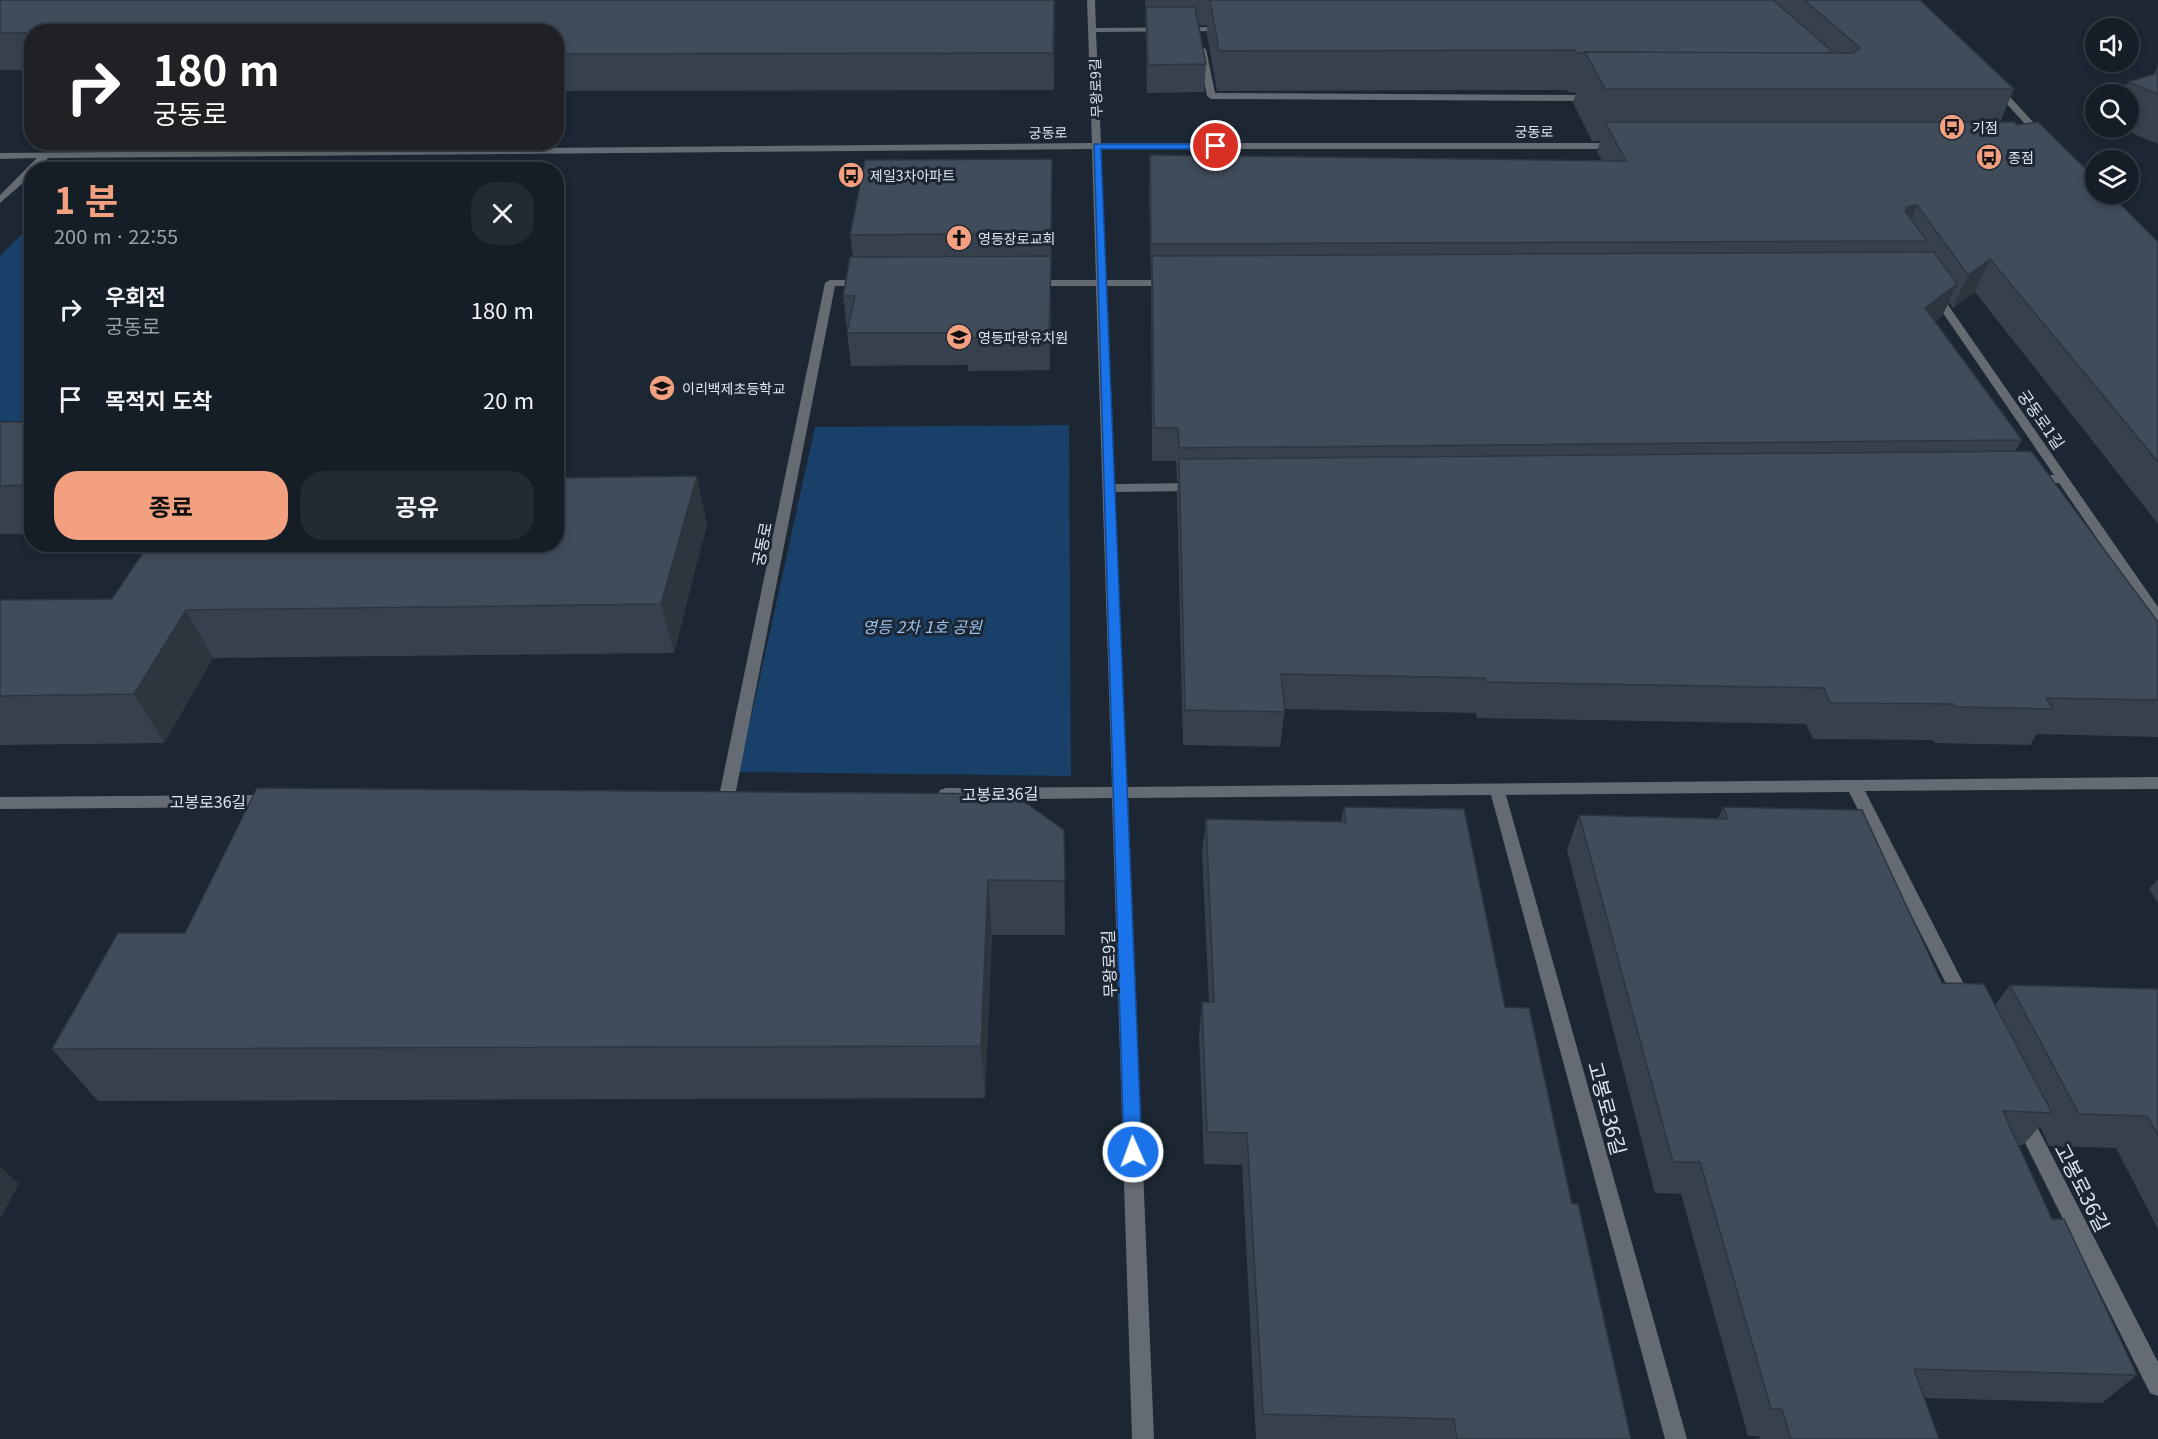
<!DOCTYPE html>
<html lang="ko">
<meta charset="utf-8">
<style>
body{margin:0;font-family:Georgia,"Noto Sans KR",serif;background:#222a32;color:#f1f3f6;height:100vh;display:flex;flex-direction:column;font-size:22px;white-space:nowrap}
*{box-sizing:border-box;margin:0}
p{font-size:20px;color:#9da2a7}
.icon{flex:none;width:33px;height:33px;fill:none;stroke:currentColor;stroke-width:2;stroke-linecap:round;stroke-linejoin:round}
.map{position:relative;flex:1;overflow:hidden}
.details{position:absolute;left:24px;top:162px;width:540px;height:390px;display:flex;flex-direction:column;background:#151d26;border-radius:24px;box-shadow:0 3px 9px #0003,0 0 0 2px #343b43}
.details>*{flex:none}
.top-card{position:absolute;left:24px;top:24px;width:540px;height:126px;border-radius:24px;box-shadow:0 3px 9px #0003,0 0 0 2px #343b43;background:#202124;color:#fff;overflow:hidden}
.controls{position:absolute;left:2085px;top:18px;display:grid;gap:12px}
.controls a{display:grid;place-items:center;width:54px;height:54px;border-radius:50%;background:#151d26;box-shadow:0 3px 9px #0003,0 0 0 2px #343b43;font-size:30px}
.pin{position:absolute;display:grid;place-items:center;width:51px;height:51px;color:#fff;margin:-26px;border:3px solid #fff;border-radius:50%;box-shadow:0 2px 6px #0007}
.me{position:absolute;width:66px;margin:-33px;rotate:358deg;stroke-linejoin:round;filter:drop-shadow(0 0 4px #0008)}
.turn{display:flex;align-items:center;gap:21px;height:126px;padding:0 30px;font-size:27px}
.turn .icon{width:78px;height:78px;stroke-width:2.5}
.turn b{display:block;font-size:42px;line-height:51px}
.round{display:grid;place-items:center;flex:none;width:63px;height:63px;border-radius:24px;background:#222a32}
.head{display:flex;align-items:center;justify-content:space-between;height:102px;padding:0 30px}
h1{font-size:36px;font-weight:700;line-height:45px;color:#f2a080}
.cta{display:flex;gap:12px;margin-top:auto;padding:12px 30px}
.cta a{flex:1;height:69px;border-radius:24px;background:#f2a080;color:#111;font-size:24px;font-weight:700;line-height:69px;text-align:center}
.cta a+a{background:#222a32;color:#f1f3f6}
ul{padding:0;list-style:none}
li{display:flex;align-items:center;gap:18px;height:90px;padding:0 30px}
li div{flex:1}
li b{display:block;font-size:22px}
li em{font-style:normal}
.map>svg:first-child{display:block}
.green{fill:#184069}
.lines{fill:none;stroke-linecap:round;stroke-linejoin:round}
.minor{fill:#656b72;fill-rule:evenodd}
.wall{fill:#37414d}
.shaded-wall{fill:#2d353f}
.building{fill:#404c5a;stroke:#2d353f;stroke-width:1.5}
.route{fill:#1a73e8;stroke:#114b97;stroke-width:1.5}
.labels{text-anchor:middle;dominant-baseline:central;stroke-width:6;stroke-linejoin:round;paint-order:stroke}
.far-street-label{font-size:14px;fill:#dde5ed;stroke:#1c2733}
.far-poi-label{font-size:14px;fill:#dde5ed;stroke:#1c2733;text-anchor:start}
.street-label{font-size:16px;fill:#dde5ed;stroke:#1c2733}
.park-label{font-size:16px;font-style:italic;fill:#9cc3f0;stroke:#1c2733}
.near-street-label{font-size:20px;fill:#dde5ed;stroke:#1c2733}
</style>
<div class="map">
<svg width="2158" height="1439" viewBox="0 0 2158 1439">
<rect width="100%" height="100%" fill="#1c2733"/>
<path class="green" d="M 31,225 L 31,421 L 0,421 L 0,256 Z
M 1069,425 L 1071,776 L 739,772 L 815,427 Z"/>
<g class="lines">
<path class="minor" d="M 1087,0 L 1095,0 L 1096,28 L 1228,27 L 1232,29 L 1228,31 L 1096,32 L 1101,143 L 1620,143 L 1625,146 L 1620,149 L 1101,149 L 1106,280 L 1170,280 L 1175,283 L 1170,286 L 1107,286 L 1115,484 L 1196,483 L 1202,487 L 1196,491 L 1115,492 L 1127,787 L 2158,777 L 2158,789 L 1865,791 L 1973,1002 L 1970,1007 L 1964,1010 L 1958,1007 L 1849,792 L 1506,795 L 1687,1439 L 1665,1439 L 1491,795 L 1128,798 L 1154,1439 L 1132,1439 L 1112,798 L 946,800 L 940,798 L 938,794 L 940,790 L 946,788 L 1112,787 L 1096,286 L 1032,286 L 1027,283 L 1032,280 L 1096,280 L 1092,149 L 48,158 L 37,170 L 32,170 L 32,175 L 0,203 L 0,195 L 37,158 L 0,159 L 0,153 L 1092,143 Z
M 1202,47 L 1206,49 L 1215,93 L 1594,95 L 1598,98 L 1594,101 L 1211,99 L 1207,96 L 1198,49 Z
M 1992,84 L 1998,84 L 2045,135 L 2045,139 L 2039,139 L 1992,88 Z
M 830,280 L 864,280 L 869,283 L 864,286 L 835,286 L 735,796 L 733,800 L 721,800 L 719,796 L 825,283 Z
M 1935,291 L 1939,292 L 2158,607 L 2158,622 L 2153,620 L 2059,483 L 2033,483 L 2027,479 L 2033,475 L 2054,475 L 1930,294 Z
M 271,795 L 277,797 L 279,801 L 277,805 L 271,807 L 0,809 L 0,797 Z
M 2022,1108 L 2029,1111 L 2158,1362 L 2158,1396 L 2150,1393 L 2015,1123 L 2013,1117 L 2015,1111 Z"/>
</g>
<path class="wall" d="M 0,0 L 1055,0 L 1054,90 L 556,91 L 556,32 L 32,32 L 32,70 L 0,70 Z
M 1145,0 L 1920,0 L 2014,89 L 2000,122 L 2158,242 L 2158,524 L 1975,292 L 1953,308 L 1949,302 L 1942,316 L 1935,322 L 2022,440 L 2015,451 L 2158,622 L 2158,737 L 2037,734 L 2030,745 L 1934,743 L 1933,740 L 1813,739 L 1806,724 L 1477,718 L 1476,713 L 1285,709 L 1280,747 L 1183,745 L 1177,494 L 1178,481 L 1177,481 L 1176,461 L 1152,461 L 1151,277 L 1149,186 L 1150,155 L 1602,161 L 1597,152 L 1600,141 L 1592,141 L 1573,103 L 1576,93 L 1568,92 L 1566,90 L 1217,91 L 1207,34 L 1207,25 L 1198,25 L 1206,64 L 1204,92 L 1147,93 Z
M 2158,65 L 2158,144 L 2120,128 L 2128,128 L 2128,94 L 2122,94 L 2128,82 L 2154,74 Z
M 1052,159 L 1052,202 L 1050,370 L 968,371 L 968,365 L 851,366 L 847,333 L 848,328 L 847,328 L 843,296 L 853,257 L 850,235 Z
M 0,422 L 32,422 L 32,534 L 0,534 Z
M 707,524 L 674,653 L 213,658 L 164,743 L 0,745 L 0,600 L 112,599 Z
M 1344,807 L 1505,1007 L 1572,1204 L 1631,1439 L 1256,1439 L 1242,1165 L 1204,1164 L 1199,1035 L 1202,1002 L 1209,1002 L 1202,853 L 1206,819 L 1341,822 Z
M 1723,807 L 1942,983 L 1995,1005 L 2010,985 L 2158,989 L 2158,1229 L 2116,1148 L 2049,1146 L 2040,1126 L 2023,1145 L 2018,1145 L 2052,1219 L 2137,1375 L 2102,1403 L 1924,1398 L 1939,1439 L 1760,1439 L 1759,1436 L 1748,1436 L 1681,1194 L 1655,1193 L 1567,850 L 1579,815 L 1718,818 Z
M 1064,830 L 1065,935 L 992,935 L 985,1098 L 98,1101 L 52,1049 L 185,933 Z
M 2158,879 L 2158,903 L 2149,889 Z"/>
<path class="shaded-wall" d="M 1054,0 L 1055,0 L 1054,90 L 1053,53 Z
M 1052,159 L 1052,202 L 1051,277 L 1051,233 Z
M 1917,205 L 1904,237 L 1894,239 L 1907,207 Z
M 1051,256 L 1051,287 L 1050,370 L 1049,338 Z
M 1990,259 L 1975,292 L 1953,308 L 1968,275 Z
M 1957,284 L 1942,316 L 1910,340 L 1925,308 Z
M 697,476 L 707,524 L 674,653 L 661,604 Z
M 186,610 L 213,658 L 164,743 L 134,694 Z
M 988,880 L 992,935 L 985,1098 L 981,1046 Z
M 0,1166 L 19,1184 L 0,1219 Z"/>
<path class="building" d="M 0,0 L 1054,0 L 1053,53 L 556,54 L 556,32 L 32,32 L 32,33 L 0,33 Z
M 1210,0 L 1773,0 L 1834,53 L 1585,52 L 1586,53 L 1577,53 L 1575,50 L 1219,51 Z
M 1804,0 L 1920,0 L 2014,89 L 1605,89 L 1585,52 L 1853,53 L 1860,48 Z
M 1146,7 L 1195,7 L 1206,64 L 1148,65 Z
M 2158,73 L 2158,94 L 2128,82 Z
M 1605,122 L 2014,122 L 2017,125 L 2038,122 L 2096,179 L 2096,194 L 2110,194 L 2158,242 L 2158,462 L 1990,259 L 1968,275 L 1917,205 L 1907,207 L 1905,211 L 1927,241 L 1151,244 L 1150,155 L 1626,161 Z
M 1052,159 L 1051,233 L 850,235 L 865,160 Z
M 1934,252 L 1957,284 L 1925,308 L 2022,440 L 1179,448 L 1178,428 L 1154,428 L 1152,256 Z
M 1051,256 L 1049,338 L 966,338 L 967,333 L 847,333 L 855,296 L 843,296 L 850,257 Z
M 0,422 L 32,422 L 32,485 L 0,486 Z
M 2031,451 L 2158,622 L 2158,700 L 2046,698 L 2053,709 L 1955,707 L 1954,704 L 1830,703 L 1824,688 L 1486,682 L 1485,678 L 1281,674 L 1285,712 L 1185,710 L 1179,459 Z
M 697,476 L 661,604 L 186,610 L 134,694 L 0,696 L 0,600 L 112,599 L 149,544 L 556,544 L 556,478 Z
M 257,788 L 1013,794 L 1064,830 L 1065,881 L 988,880 L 981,1046 L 52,1049 L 118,933 L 185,933 Z
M 1344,807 L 1464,809 L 1505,1007 L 1529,1008 L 1572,1204 L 1578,1204 L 1631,1439 L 1457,1439 L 1454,1419 L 1263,1414 L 1247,1133 L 1207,1132 L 1202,1002 L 1214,1002 L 1206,819 L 1346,822 Z
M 1723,807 L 1862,810 L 1942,983 L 1984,984 L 2052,1113 L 2003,1111 L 2052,1219 L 2064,1219 L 2137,1375 L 1914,1369 L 1939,1439 L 1791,1439 L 1782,1409 L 1771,1409 L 1700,1162 L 1673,1162 L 1579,815 L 1728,819 Z
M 2010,985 L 2158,989 L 2158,1135 L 2147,1116 L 2079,1114 Z"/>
<path class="route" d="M 1094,144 L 1216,144 L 1220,146 L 1216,149 L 1101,149 L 1142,1152 L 1139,1157 L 1133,1160 L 1127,1157 L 1124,1152 Z"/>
<defs>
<g id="bus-disc" transform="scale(1.35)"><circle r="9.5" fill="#f2a080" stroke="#1c2733"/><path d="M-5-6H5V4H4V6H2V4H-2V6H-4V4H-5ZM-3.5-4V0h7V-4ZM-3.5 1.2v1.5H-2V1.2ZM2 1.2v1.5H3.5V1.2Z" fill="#111"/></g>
<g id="church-disc" transform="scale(1.35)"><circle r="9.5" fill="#f2a080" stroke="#1c2733"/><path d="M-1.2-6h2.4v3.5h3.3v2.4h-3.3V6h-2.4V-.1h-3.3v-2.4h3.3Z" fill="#111"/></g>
<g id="school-disc" transform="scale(1.35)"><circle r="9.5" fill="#f2a080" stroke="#1c2733"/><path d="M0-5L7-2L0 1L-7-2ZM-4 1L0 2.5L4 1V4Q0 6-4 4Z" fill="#111"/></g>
</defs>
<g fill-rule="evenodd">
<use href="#bus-disc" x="1952" y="127"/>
<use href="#bus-disc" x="1989" y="157"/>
<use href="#bus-disc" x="851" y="175"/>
<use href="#church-disc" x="959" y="238"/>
<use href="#school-disc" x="959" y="337"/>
<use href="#school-disc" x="662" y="388"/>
</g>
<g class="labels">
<g class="far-street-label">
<text transform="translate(1095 88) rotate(-92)">무왕로9길</text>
<text x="1534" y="131">궁동로</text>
<text transform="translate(1048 132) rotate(-1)">궁동로</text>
</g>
<g class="far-poi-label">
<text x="1972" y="127">기점</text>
<text x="2008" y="157">종점</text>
<text x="870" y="175">제일3차아파트</text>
<text x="978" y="238">영등장로교회</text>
<text x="978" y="337">영등파랑유치원</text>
<text x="682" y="388">이리백제초등학교</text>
</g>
<g class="street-label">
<text transform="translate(2042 419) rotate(55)">궁동로1길</text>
<text transform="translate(761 544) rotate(-79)">궁동로</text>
<text transform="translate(1000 793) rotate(-1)">고봉로36길</text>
<text x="208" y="801">고봉로36길</text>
<text transform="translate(1108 964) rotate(-92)">무왕로9길</text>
</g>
<g class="park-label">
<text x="922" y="626">영등 2차 1호 공원</text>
</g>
<g class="near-street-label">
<text transform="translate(1608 1108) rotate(75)">고봉로36길</text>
<text transform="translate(2083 1187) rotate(63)">고봉로36길</text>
</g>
</g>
</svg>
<div class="controls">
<a><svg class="icon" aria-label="sound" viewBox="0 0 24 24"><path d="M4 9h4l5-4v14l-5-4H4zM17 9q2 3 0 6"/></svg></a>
<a><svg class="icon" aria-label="search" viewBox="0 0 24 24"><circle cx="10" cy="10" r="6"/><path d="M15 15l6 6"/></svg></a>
<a><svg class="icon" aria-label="layers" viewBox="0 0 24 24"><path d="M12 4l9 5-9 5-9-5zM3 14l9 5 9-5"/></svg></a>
</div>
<div class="pin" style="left:1216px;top:146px;background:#d93025"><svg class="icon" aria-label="arrive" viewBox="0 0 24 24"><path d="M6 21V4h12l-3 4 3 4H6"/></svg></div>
<svg class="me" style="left:1133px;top:1152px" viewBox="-20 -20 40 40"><circle r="17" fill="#1a73e8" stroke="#fff" stroke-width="3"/><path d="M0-11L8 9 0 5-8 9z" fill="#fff"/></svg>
<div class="top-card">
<div class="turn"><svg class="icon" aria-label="right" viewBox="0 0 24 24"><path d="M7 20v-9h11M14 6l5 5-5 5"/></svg><div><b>180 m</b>궁동로</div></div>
</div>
<section class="details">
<div class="head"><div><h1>1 분</h1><p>200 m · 22:55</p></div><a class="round"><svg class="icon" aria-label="close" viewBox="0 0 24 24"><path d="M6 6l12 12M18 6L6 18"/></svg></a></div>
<ul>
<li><svg class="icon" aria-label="right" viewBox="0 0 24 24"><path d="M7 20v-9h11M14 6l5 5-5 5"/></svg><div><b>우회전</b><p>궁동로</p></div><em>180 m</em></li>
<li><svg class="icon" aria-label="arrive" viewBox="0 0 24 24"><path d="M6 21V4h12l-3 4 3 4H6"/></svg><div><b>목적지 도착</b></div><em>20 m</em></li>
</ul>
<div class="cta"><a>종료</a><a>공유</a></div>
</section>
</div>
